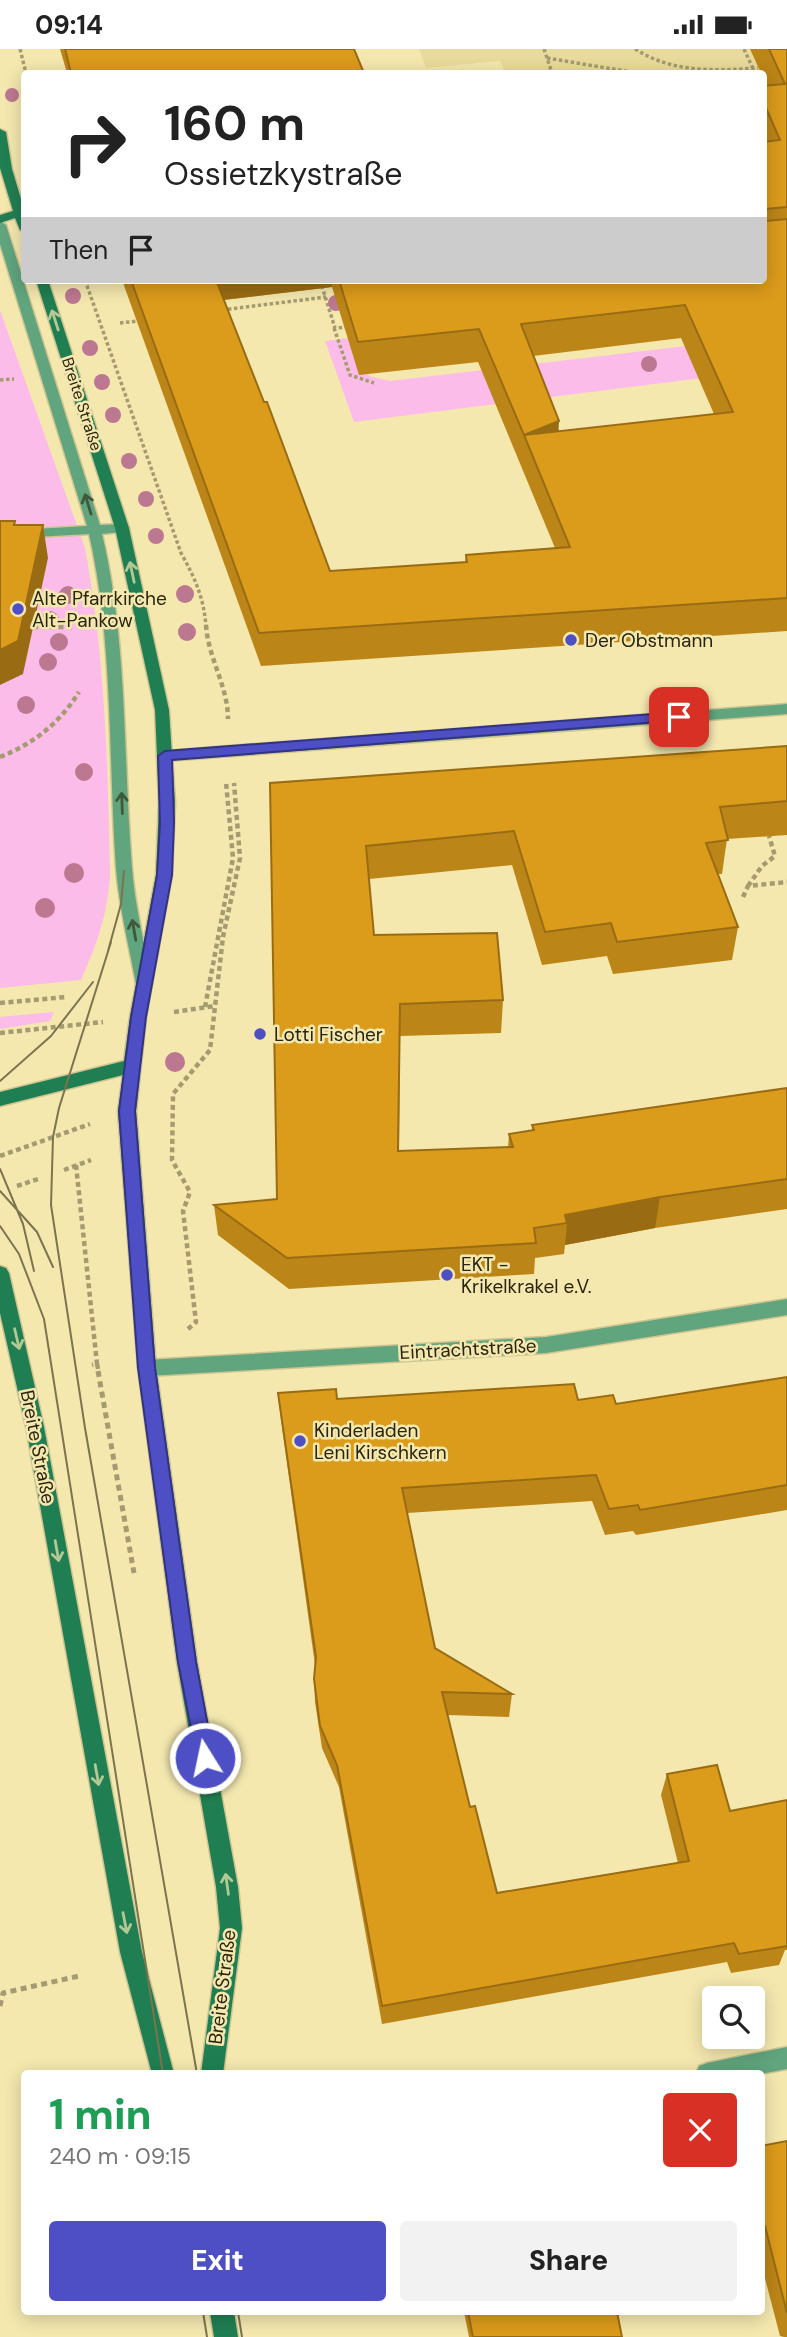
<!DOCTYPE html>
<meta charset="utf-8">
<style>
body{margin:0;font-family:"DM Sans",sans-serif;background:#f2f2f2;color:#222;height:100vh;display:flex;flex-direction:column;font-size:26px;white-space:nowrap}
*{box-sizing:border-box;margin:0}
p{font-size:23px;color:#767676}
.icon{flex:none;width:38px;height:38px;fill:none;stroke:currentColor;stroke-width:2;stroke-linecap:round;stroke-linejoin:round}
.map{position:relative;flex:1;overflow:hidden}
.drawer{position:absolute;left:21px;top:2021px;width:744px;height:245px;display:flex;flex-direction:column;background:#fff;border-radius:7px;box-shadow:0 4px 18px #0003}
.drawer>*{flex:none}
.hud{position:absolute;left:21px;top:21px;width:746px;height:214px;border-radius:7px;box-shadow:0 4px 18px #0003;background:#fff;color:#222;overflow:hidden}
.fabs{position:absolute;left:702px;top:1937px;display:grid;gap:14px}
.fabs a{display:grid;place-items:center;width:63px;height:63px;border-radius:7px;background:#fff;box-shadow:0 4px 18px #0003;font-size:35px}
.pin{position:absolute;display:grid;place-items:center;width:60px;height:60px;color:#fff;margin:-30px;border-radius:14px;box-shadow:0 4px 10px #0006}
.me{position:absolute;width:77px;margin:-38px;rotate:350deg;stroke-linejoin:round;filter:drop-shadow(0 0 5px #0008)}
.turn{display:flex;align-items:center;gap:24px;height:147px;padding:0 28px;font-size:32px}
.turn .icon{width:91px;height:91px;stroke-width:2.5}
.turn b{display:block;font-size:49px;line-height:60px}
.then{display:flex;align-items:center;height:66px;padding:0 28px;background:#0003;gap:14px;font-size:26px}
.round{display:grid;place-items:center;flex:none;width:74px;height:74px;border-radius:7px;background:#f2f2f2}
.overview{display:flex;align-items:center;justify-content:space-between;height:119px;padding:0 28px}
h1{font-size:42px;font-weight:800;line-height:52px;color:#1e9e55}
.cta{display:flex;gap:14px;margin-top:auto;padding:14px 28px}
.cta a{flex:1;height:80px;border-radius:7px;background:#4e4fc5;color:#fff;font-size:28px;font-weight:800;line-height:80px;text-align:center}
.cta a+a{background:#f2f2f2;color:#222}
.status{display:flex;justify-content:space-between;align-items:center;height:49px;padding:0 35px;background:#fff;direction:ltr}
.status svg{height:19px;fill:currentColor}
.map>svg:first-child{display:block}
.built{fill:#e9db9b}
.green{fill:#fcbce9}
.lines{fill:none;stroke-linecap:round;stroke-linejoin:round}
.lane-casing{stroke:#cfc592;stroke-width:3}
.street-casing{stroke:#cfc592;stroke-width:3}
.secondary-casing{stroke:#cfc592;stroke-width:3}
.path-far2{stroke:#a59b70;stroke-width:3.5;stroke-dasharray:3.5 2.5;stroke-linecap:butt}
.path-far1{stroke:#a59b70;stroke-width:4.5;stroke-dasharray:5 3.5;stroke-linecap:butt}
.path{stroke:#a59b70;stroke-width:5;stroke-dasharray:6 4.5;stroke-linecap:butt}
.lane{fill:#60a57d;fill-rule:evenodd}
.street{fill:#60a57d;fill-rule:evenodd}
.secondary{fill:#207f52;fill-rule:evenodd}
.tram{stroke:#7b744f;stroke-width:2}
.tree{fill:#bd7891}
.wall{fill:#bc8517;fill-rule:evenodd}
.shaded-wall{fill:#996c13}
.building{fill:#db9b1b;stroke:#996c13;stroke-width:2}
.oneway{stroke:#b4c893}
.oneway2{stroke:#3f583a}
.route{fill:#4e4fc5;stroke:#333380;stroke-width:2}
.poi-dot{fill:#4e4fc5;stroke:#f4e8af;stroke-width:2.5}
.labels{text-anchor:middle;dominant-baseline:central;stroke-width:5;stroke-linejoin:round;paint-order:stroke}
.far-street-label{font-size:16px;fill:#29240e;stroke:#f4e8af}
.poi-label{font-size:19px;fill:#29240e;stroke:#f4e8af;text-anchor:start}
.street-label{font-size:19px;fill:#29240e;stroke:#f4e8af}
</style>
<div class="status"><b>09:14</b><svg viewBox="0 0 49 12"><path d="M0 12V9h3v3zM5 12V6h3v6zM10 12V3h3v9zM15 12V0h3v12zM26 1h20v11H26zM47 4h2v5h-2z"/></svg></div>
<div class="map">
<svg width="787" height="2288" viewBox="0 0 787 2288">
<rect width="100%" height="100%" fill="#f4e8af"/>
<path class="built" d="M 419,0 L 787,0 L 763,88 L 763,24 L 506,24 L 500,12 L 426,19 Z"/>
<path class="green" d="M 0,261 L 85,499 C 105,606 108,717 110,825 C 108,864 97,895 81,931 L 0,939 Z
M 348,289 L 358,320 L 372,328 L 390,332 L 695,296 L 710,328 L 354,373 L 325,292 Z
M 54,963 L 50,972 L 0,980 L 0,968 Z"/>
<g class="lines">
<g class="lane-casing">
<path id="lane" d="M 0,172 L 6,176 L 100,476 L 122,475 L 129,479 L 122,483 L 102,485 C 128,594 123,708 132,819 C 135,858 145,897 152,935 L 144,941 L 136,935 C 129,897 119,858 116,819 C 108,708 114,595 89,485 L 0,490 L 0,482 L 87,477 L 0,195 Z"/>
</g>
<g class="street-casing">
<path id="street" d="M 787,655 L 787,665 L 165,712 L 157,707 L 165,702 Z
M 787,1250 L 787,1266 L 546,1304 L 147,1327 L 140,1325 L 138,1319 L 140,1313 L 147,1311 L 546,1288 Z
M 787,1998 L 787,2020 L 761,2025 L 696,2025 L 699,2017 L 707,2014 Z"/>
</g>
<g class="secondary-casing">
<path id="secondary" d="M 0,80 L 6,83 L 12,120 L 24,160 L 24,182 L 20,181 L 15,169 L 0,174 L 0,166 L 13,162 L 0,119 Z
M 36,231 L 48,231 L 129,479 L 169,661 L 175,753 L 172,826 L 146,968 L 136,1062 L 156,1319 L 197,1613 L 238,1838 L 242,1879 L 223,2025 L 201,2025 L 220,1879 L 216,1838 L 177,1613 L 138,1319 L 118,1062 L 123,1026 L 0,1057 L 0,1043 L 124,1012 L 130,968 L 156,826 L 159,753 L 155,661 L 115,479 Z
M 0,1217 L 6,1219 L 9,1224 L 44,1378 L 142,1903 L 174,2025 L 152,2025 L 120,1903 L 26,1378 L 0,1264 Z
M 210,2263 L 234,2263 L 238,2288 L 214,2288 Z"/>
</g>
<path class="path-far2" d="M 20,0 L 26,24
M 544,0 L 552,24
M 635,0 C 673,24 714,22 758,19
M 744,0 L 755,24
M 547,9 L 637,24
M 85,231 L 181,504 C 195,529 204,549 206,578
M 320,231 L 335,279 L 350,278
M 222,261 L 326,248
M 120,274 L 138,272
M 334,279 L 350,326 L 374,334
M 0,331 L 14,330"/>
<path class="path-far1" d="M 206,576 C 208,609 228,637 228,670
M 33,578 L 75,578
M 0,708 C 33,695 60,674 79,643
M 748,837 L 762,817 L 775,807 L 769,787
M 743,848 L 748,837 L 787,833
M 0,954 L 66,948
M 205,958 L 233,809 L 226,733
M 174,963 L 215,957
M 0,984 L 103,973
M 0,1107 L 90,1075
M 76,1116 L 97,1315 L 92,1316
M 64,1121 L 91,1111
M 17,1137 L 38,1130
M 188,1280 L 196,1273 L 183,1162 L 190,1143 L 172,1111 L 173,1045 L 210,1001 L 223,888 L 240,809 L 234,734
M 97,1315 L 99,1324"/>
<path class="path" d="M 98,1322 L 134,1524
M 0,1957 L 3,1944 L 79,1927"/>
<use href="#lane" class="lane"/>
<use href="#street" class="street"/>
<use href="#secondary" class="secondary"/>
<path class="tram" d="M 111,893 L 59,1059 L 53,1088 L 51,1156 L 85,1379 L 197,2025
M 108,902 L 121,855 L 124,822
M 0,1032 L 51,987 L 93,933
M 0,1120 L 23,1175 L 34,1222
M 0,1142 L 37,1183 L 53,1218
M 0,1177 L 19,1205 L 44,1270 L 163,2025
M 203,2263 L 207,2288
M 238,2263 L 242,2288"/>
</g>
<g class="tree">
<circle cx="12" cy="46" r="7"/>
<circle cx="73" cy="247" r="8"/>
<circle cx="336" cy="254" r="8"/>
<circle cx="90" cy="299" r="8"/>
<circle cx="649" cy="315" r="8"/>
<circle cx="102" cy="333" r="8"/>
<circle cx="113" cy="366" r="8"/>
<circle cx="129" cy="412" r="8"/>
<circle cx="146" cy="450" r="8"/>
<circle cx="156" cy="487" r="8"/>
<circle cx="185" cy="545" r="9"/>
<circle cx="68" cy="546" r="9"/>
<circle cx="50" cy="571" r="9"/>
<circle cx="187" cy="583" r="9"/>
<circle cx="59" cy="593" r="9"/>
<circle cx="48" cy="613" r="9"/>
<circle cx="26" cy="656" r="9"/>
<circle cx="84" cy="723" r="9"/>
<circle cx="74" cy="824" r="10"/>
<circle cx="45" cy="859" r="10"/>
<circle cx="175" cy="1013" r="10"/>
</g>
<path class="wall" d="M 60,0 L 354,0 L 364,24 L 67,24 Z
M 750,0 L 787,0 L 787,582 L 261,617 L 122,231 L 763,231 L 763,37 L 766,37 L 763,29 L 763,24 L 761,24 ZM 332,238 L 359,326 L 478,313 L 555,499 L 466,506 L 465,513 L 330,522 L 224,251 ZM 681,289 L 714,365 L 559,382 L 533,307 Z
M 787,697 L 787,786 L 727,790 L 722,825 L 718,825 L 738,878 L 732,911 L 613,925 L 607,907 L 542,916 L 512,816 L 369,830 L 374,886 L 503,951 L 501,984 L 400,987 L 399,1102 L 508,1099 L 509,1085 L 532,1082 L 532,1076 L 787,1039 L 787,1160 L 655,1179 L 565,1196 L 564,1205 L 535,1209 L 534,1225 L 289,1240 L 218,1186 L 214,1156 L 277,1150 L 270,734 Z
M 787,1328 L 787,1461 L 636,1486 L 633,1482 L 605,1486 L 592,1452 L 407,1464 L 435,1599 L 512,1645 L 509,1668 L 448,1666 L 470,1758 L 497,1844 L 678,1814 L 661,1746 L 667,1725 L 730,1762 L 787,1751 L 787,1901 L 785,1901 L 779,1916 L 731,1924 L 727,1913 L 382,1975 L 339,1738 L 322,1699 L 315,1653 L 314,1630 L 315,1616 L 281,1371 L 278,1344 L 337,1350 L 578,1351 L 616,1355 Z
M 787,2092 L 787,2288 L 784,2288 L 780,2287 L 761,2214 L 761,2097 Z
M 464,2263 L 617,2263 L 622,2288 L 469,2288 Z"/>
<path class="shaded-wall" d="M 212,231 L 332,231 L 332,238 L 213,252 Z
M 559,372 L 557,405 L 524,386 L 522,419 L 524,386 Z
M 43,476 L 48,509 L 23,625 L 0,636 L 0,601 Z
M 660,1148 L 655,1179 L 565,1196 L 567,1174 L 565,1166 Z"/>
<path class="building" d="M 65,0 L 354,0 L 364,24 L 71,24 Z
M 769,0 L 787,0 L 787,158 L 766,160 L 766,172 L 787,170 L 787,549 L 259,584 L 131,231 L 216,231 L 264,353 L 267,353 L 330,522 L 467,513 L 466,506 L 570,498 L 524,386 L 733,363 L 685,256 L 521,275 L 559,372 L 524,386 L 479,280 L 358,293 L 339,231 L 763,231 L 763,93 L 780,91 L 763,52 L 763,37 L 785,35 Z
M 0,472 L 15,472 L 14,476 L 43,476 L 18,592 L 0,601 Z
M 787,697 L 787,752 L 720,758 L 728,791 L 706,794 L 738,878 L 617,893 L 611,874 L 545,883 L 514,782 L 366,797 L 374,886 L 497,884 L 503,951 L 400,955 L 398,1102 L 513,1098 L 509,1085 L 534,1081 L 532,1076 L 787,1039 L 787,1130 L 660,1148 L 565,1166 L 567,1174 L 534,1179 L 536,1194 L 287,1209 L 214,1156 L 277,1150 L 270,734 Z
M 787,1328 L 787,1436 L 640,1461 L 638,1456 L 609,1460 L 596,1426 L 402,1439 L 435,1599 L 512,1645 L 442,1643 L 470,1758 L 475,1757 L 497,1844 L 689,1812 L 667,1725 L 717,1716 L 730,1762 L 787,1751 L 787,1897 L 739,1905 L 734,1894 L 382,1957 L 337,1716 L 320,1677 L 314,1630 L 316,1608 L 278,1344 L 336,1340 L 337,1350 L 574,1335 L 578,1351 L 613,1346 L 616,1355 Z
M 787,2092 L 787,2264 L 765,2177 L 761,2177 L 761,2097 Z
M 468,2263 L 617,2263 L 622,2288 L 473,2288 Z"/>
<defs><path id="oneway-shaft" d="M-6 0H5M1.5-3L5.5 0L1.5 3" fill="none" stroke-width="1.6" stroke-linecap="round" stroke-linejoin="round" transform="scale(1.75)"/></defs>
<g class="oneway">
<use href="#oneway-shaft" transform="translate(55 271) rotate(-108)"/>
<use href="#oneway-shaft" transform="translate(132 523) rotate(-102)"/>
<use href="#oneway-shaft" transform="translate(17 1290) rotate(77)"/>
<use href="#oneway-shaft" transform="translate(57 1502) rotate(80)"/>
<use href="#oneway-shaft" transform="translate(97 1726) rotate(80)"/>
<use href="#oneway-shaft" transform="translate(227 1835) rotate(-98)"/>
<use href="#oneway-shaft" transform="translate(125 1874) rotate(79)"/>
</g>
<g class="oneway2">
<use href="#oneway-shaft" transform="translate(88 455) rotate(-107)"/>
<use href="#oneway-shaft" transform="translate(122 754) rotate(-92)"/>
<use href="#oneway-shaft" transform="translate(134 881) rotate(-100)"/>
</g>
<path class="route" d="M 679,663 L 686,668 L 684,671 L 172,711 L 174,774 L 172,826 L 146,968 L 135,1062 L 155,1319 L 196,1613 L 214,1709 L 211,1715 L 205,1718 L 198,1715 L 178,1613 L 138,1319 L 119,1062 L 131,968 L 157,826 L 160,774 L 158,707 L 165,702 Z"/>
<g class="poi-dot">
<circle cx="18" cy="560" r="7"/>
<circle cx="571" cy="591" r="7"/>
<circle cx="260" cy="985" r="7"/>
<circle cx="447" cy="1226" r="7"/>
<circle cx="300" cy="1392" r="7"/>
</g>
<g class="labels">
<g class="far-street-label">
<text transform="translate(82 355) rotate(72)">Breite Straße</text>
</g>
<g class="poi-label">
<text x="32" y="549">Alte Pfarrkirche<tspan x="32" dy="22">Alt-Pankow</tspan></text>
<text x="585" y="591">Der Obstmann</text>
<text x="274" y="985">Lotti Fischer</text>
<text x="461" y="1215">EKT -<tspan x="461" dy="22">Krikelkrakel e.V.</tspan></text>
<text x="314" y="1381">Kinderladen<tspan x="314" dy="22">Leni Kirschkern</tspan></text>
</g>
<g class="street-label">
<text transform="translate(468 1300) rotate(-3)">Eintrachtstraße</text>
<text transform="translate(38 1398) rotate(79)">Breite Straße</text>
<text transform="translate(222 1938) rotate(-83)">Breite Straße</text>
</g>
</g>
</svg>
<div class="fabs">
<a><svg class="icon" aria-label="search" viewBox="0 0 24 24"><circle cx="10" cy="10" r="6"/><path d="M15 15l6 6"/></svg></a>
</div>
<div class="pin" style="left:679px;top:668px;background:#d93025"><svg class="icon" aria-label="arrive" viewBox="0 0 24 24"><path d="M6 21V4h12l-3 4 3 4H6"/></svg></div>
<svg class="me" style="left:205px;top:1709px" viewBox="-20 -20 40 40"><circle r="17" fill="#4e4fc5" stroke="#fff" stroke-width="3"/><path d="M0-11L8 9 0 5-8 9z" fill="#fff"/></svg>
<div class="hud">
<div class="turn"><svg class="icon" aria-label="right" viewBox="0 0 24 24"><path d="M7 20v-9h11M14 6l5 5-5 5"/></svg><div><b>160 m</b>Ossietzkystraße</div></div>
<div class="then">Then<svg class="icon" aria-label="arrive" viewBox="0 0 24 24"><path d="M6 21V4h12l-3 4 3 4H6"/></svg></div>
</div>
<section class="drawer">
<div class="overview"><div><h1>1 min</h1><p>240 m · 09:15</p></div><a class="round" style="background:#d93025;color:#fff"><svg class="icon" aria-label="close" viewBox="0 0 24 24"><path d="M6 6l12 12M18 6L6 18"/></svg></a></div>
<div class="cta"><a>Exit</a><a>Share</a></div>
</section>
</div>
